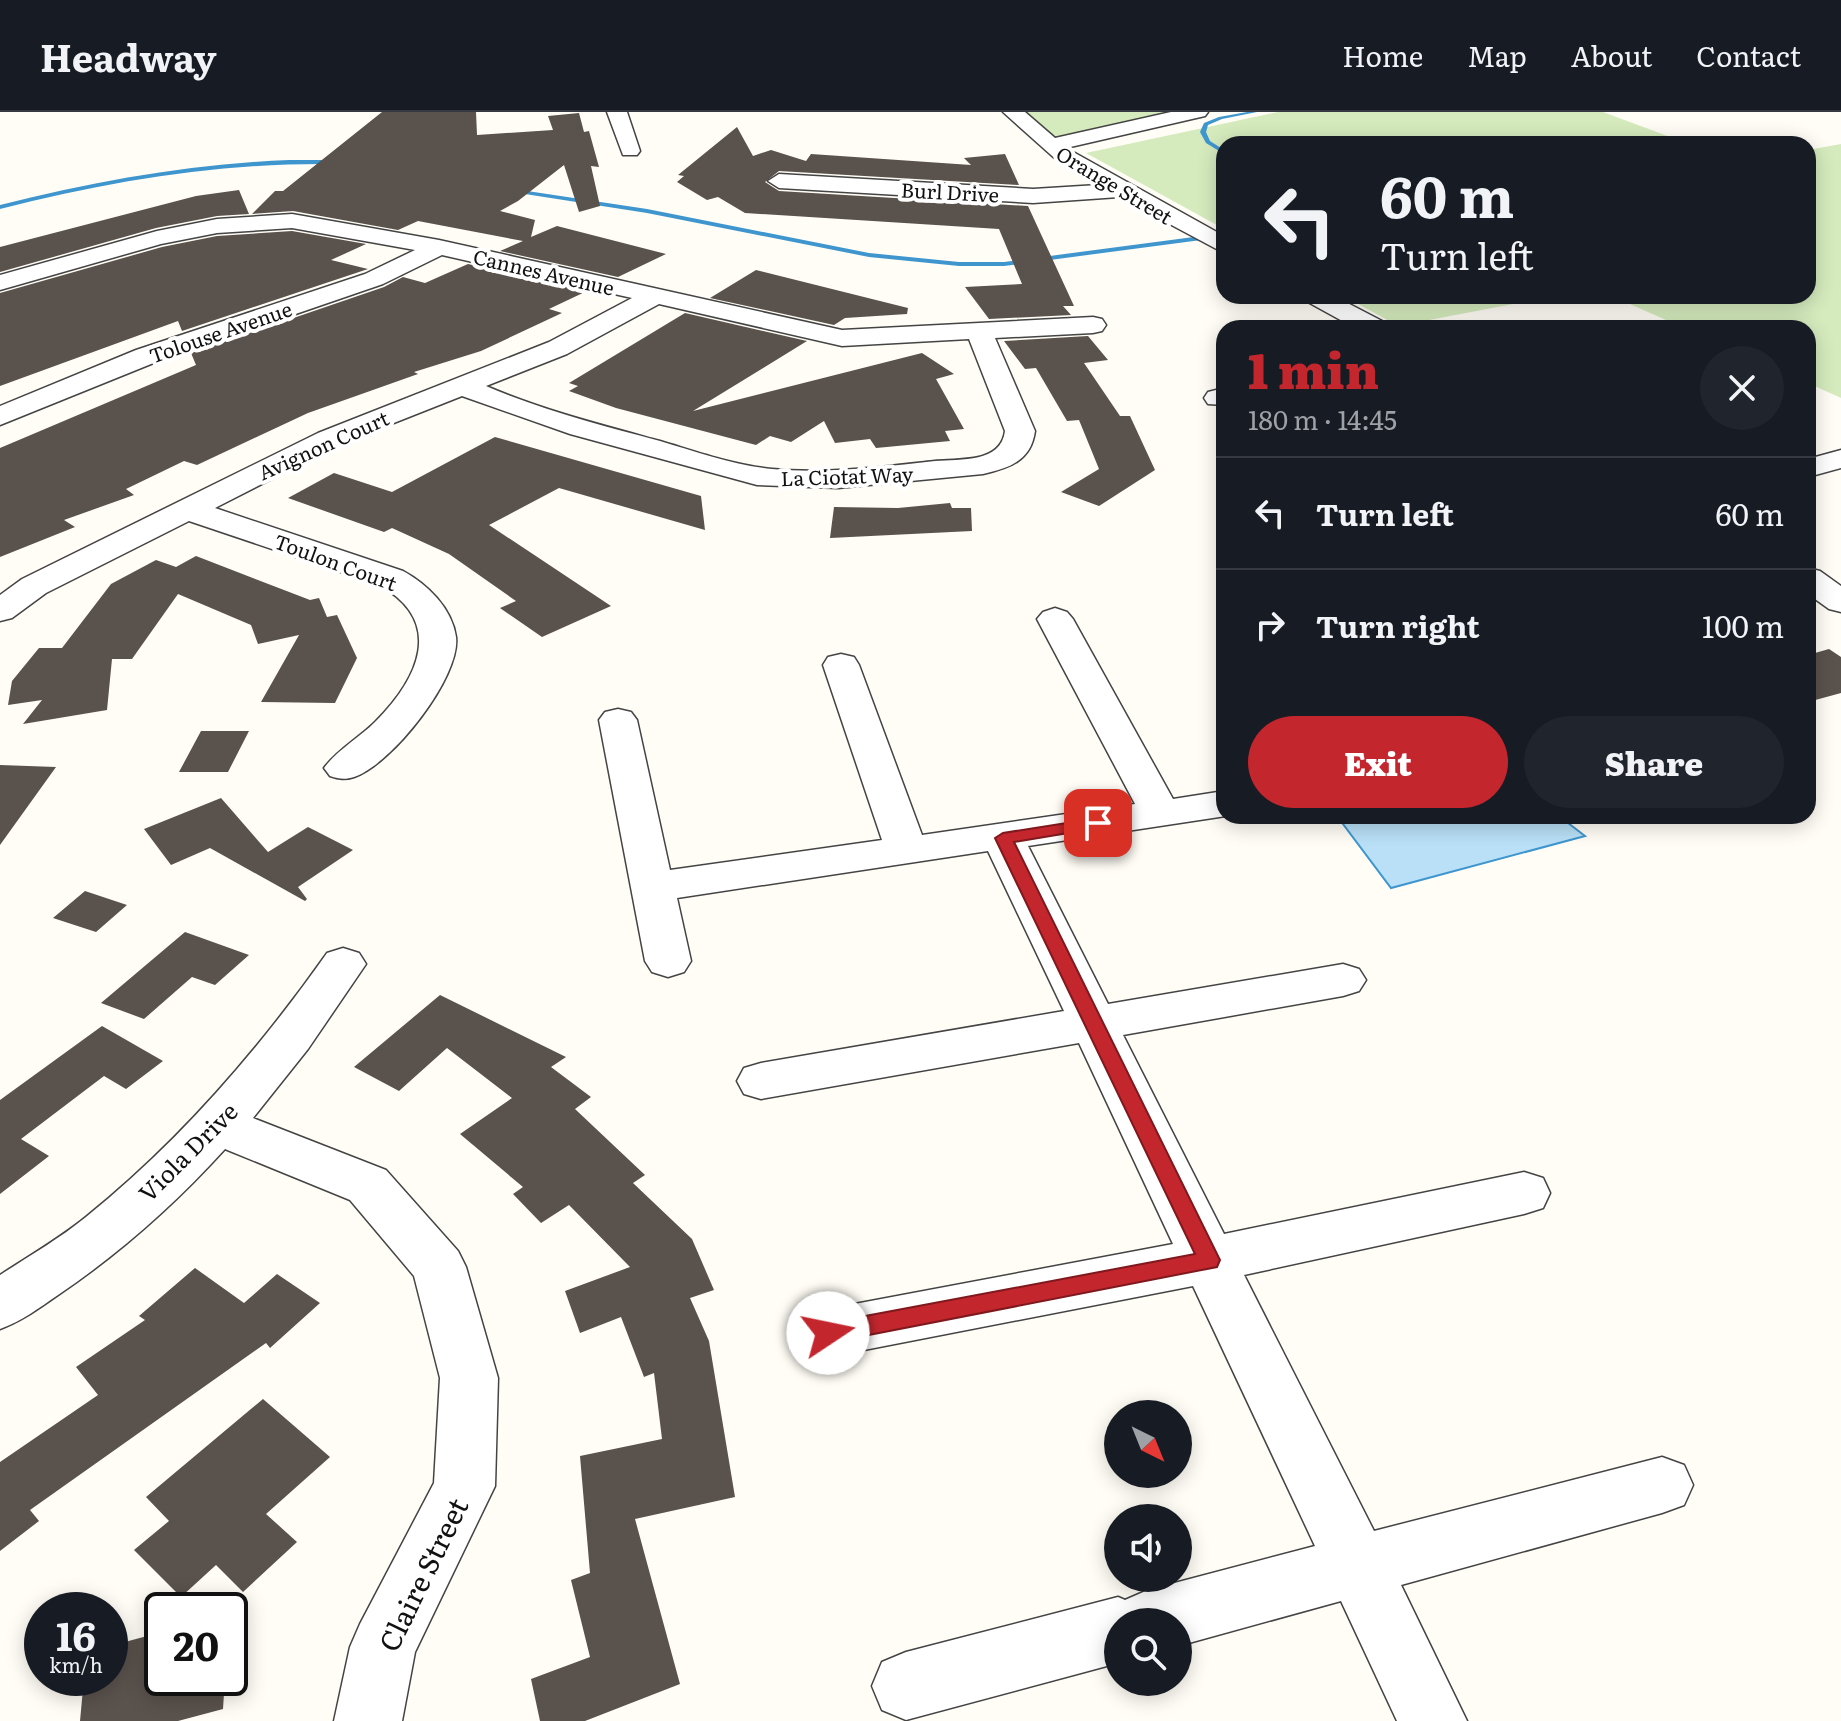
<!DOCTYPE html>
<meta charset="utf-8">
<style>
body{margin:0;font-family:Literata,serif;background:#20242c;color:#f1f3f6;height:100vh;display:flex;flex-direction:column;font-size:30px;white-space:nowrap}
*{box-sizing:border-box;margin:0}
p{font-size:26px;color:#9ea1a6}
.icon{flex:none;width:44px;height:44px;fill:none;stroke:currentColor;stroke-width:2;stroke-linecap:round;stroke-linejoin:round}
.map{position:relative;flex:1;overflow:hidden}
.sheet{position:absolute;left:1216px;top:208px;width:600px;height:504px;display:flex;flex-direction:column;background:#171b24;border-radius:24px;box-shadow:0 4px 20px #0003}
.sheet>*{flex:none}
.guide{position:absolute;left:1216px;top:24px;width:600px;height:168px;border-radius:24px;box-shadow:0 4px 20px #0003;background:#171b24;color:#f1f3f6;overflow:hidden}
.needle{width:52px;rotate:137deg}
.fabs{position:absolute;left:1104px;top:1288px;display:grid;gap:16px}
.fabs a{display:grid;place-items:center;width:88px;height:88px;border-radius:50%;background:#171b24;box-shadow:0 4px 20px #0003;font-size:40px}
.speed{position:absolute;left:24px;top:1480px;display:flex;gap:16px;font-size:40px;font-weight:700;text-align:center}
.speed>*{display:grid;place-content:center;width:104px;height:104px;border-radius:50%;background:#171b24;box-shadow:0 4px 20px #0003;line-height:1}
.speed small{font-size:20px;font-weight:400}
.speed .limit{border:4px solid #111;border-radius:12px;background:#fff;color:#111}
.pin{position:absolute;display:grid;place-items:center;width:68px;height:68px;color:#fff;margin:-34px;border-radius:16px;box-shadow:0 4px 12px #0006}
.me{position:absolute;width:88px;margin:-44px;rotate:79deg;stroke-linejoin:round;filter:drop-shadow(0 0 6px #0008)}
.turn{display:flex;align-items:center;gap:28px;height:168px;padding:0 32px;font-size:36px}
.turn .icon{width:104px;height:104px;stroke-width:2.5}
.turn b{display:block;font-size:56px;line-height:68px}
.round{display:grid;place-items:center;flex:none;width:84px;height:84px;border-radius:42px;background:#20242c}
.headline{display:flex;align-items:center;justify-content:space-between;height:136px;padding:0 32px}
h1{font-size:48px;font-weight:800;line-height:60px;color:#c4262e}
.primary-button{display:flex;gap:16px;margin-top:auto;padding:16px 32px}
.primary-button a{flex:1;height:92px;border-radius:48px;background:#c4262e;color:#fff;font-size:32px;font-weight:800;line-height:92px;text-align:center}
.primary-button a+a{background:#20242c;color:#f1f3f6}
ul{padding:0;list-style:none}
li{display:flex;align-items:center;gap:24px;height:112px;padding:0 32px;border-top:2px solid #363941}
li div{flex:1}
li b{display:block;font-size:30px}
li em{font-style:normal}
header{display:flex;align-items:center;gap:48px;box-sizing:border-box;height:112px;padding:0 40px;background:#171b24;border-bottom:2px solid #363941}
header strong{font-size:38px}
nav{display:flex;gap:44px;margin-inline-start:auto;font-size:28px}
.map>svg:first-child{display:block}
.green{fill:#d5ebbd}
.water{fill:#b9e0f7;stroke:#3f96cf;stroke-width:2}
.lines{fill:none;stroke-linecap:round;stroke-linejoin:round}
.stream{fill:#3f96cf;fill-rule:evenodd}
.building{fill:#5a524d}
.minor-casing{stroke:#444;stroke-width:3}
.minor{fill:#fff;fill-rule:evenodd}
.route{fill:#c4262e;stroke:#7f191e;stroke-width:2}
.labels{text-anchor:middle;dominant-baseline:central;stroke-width:8;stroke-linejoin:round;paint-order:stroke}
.far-street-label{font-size:20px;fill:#111;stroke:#fff}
.street-label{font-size:24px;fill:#111;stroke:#fff}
.near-street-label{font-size:28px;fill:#111;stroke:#fff}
</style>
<header>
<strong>Headway</strong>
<nav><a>Home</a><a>Map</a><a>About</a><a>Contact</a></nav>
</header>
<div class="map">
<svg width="1841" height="1609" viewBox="0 0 1841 1609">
<rect width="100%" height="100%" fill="#fffdf5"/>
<path class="green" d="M 1019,0 L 1186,0 L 1073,26 L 1043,22 Z
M 1278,0 L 1603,0 L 1689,32 L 1224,32 L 1224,117 L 1086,41 Z
M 1841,32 L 1841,286 L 1808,271 L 1808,216 L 1684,216 L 1612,184 L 1808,184 L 1808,38 Z
M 1344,184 L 1554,184 L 1398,214 Z"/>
<path class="water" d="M 1337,704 L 1559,704 L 1585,724 L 1391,776 Z"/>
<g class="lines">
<path class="stream" d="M 1247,0 L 1257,0 L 1222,7 L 1208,13 L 1206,20 L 1210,29 L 1224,38 L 1224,42 L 1206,31 L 1200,20 L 1204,11 L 1219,5 Z
M 289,48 L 331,48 L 334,50 L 331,52 C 217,51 111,69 0,97 L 0,93 C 96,69 191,52 289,48 Z
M 514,77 L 647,97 L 869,141 L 959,150 L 1004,150 L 1224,121 L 1224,125 L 1004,154 L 959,154 L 869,145 L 647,101 L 512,80 Z"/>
</g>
<path class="building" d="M 382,0 L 476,0 L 477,23 L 553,18 L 548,4 L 579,1 L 584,20 L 589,19 L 599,55 L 591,54 L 600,94 L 579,100 L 564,53 L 518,89 L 500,99 L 535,108 L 531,125 L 557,114 L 666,142 L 618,165 L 500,139 L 523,129 L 418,109 L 398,118 L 293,99 L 252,102 L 275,79 L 283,79 Z
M 737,15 L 753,44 L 771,38 L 806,49 L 811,42 L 971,53 L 964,46 L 1005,42 L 1019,73 L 779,59 L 765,70 L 779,79 L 1028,94 L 1074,194 L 1063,194 L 1071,203 L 989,207 L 965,175 L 1022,172 L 999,117 L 745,101 L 718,85 L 707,88 L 677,70 L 684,64 L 678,63 Z
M 239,78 L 249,102 L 217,104 L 156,116 L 0,160 L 0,135 L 196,84 Z
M 292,119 L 366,132 L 331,148 L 368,157 L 182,219 L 178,209 L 0,274 L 0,181 L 162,135 L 217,124 Z
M 468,152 L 587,179 L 549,197 L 562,201 L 481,239 L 414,260 L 418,262 L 308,301 L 197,353 L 184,349 L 126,377 L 134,383 L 64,408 L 75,415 L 0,445 L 0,336 L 196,253 L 191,241 L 384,175 L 403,165 L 425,171 Z
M 756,158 L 908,196 L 907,202 L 845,206 L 834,213 L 710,186 Z
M 685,201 L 807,229 L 693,299 L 922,241 L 954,262 L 936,267 L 964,317 L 945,319 L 950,329 L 876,336 L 870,327 L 835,331 L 824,309 L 791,330 L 770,324 L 756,333 L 616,296 L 569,279 L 578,274 L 569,271 Z
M 1088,224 L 1108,248 L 1084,251 L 1120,304 L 1130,304 L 1155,358 L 1099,394 L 1061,380 L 1099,357 L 1079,308 L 1067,309 L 1036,256 L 1025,257 L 1004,229 Z
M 495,325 L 701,384 L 705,418 L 559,376 L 489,413 L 611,494 L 542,525 L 500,496 L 516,489 L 449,442 L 392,416 L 384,420 L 288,386 L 334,361 L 392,380 Z
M 950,391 L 952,396 L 971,396 L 972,419 L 830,426 L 834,395 L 898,396 Z
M 196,444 L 310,488 L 319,486 L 327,505 L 337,503 L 357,546 L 335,591 L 261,590 L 299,523 L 258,532 L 251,513 L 178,482 L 132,547 L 112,547 L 107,598 L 23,612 L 42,588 L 8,593 L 12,569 L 39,536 L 62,536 L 111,472 L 156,448 L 176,455 Z
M 1829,537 L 1841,545 L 1841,581 L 1808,590 L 1808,543 Z
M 201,619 L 249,619 L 228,660 L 179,660 Z
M 0,653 L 56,655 L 0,733 Z
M 221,686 L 268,740 L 308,715 L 353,738 L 298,775 L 307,787 L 305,789 L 210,736 L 171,753 L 144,717 Z
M 85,779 L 127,793 L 96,820 L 53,806 Z
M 185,820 L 249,843 L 215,873 L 192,865 L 144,907 L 101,891 Z
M 440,883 L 566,945 L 551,955 L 591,985 L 575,997 L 645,1063 L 633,1071 L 692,1127 L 714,1178 L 690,1186 L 709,1229 L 735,1385 L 635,1407 L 680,1572 L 585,1609 L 540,1609 L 531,1567 L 590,1545 L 571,1468 L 590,1461 L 580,1344 L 662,1327 L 654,1261 L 644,1265 L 621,1205 L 580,1221 L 565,1179 L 630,1155 L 569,1093 L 541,1111 L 513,1082 L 523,1075 L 460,1022 L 512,986 L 447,936 L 399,979 L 354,955 Z
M 102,914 L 163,949 L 126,977 L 104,964 L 21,1027 L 49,1044 L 0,1082 L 0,988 Z
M 195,1156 L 244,1191 L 277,1162 L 320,1191 L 270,1236 L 266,1231 L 30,1398 L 39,1409 L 0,1439 L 0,1350 L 98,1283 L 76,1255 L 145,1208 L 139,1204 Z
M 263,1287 L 330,1345 L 266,1402 L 297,1430 L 243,1480 L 216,1453 L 181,1485 L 134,1438 L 169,1409 L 146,1385 Z
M 162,1520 L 162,1566 L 225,1566 L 223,1597 L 178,1609 L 80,1609 L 84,1566 L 110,1566 L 110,1534 Z"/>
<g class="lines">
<g class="minor-casing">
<path id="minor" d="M 607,0 L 627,0 L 640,39 L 637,43 L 623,43 Z
M 1003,0 L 1025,0 L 1055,26 L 1171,0 L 1208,0 L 1205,4 L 1066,36 L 1224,124 L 1224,141 L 1119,85 L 1033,91 L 779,76 L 768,69 L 779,62 L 1033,77 L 1098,73 L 1060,51 Z
M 292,102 L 439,128 L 842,218 L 1093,205 L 1102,207 L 1106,213 L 1102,219 L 1093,221 L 995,226 L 1035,319 C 1031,349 1009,356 983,362 L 838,376 L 757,373 L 570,322 L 462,284 L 338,333 L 215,396 L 403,459 C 427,472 452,496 456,525 C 461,565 391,653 354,665 C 345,668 339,667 330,664 L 324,656 C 337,638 359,626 375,610 C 418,567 446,510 379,473 L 189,409 L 46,481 L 12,506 L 0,509 L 0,483 L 22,467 L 318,321 L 549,230 L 632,186 L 442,143 L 383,172 L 156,250 L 0,313 L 0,294 L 136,238 L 365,162 L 415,138 L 292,116 L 217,121 L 161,132 L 0,178 L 0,163 L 157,119 L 217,107 ZM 659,192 L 842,234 L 969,227 L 1005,319 C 1001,351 961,347 935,349 C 881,355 826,362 772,357 C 733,353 697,340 660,329 C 601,313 542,298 486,274 L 567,242 Z
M 1302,184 L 1334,184 L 1384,210 L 1388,216 L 1355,216 L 1306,189 Z
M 1224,276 L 1224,293 L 1208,292 L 1204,286 L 1208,280 Z
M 1841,338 L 1841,356 L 1808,365 L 1808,347 Z
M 1808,456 L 1820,459 L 1841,474 L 1841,500 L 1829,497 L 1808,482 Z
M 1055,496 L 1067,500 L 1073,507 L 1173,687 L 1224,679 L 1226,704 L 1028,734 L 1108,892 L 1343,852 L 1359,857 L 1366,868 L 1359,879 L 1343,884 L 1123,923 L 1224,1122 L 1524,1060 L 1543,1066 L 1550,1081 L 1543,1096 L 1524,1102 L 1244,1163 L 1374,1419 L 1662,1345 L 1684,1353 L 1693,1373 L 1684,1393 L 1662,1401 L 1401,1473 L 1467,1609 L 1397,1609 L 1341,1489 L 1178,1534 L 1178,1510 L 1118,1510 L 1118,1551 L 906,1608 L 882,1598 L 872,1574 L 882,1550 L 906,1540 L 1118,1485 L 1125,1488 L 1148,1478 L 1315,1434 L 1193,1174 L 828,1245 L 808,1238 L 800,1221 L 808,1204 L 828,1197 L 1173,1132 L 1079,931 L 761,987 L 744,982 L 737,969 L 744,956 L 761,951 L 1064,899 L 988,739 L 677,786 L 691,849 L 684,860 L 668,865 L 652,860 L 645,849 L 599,608 L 605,600 L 618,597 L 631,600 L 637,608 L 670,758 L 882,728 L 823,553 L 828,545 L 841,542 L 854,545 L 859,553 L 922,723 L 1135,692 L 1037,507 L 1043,500 Z
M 343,836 L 359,841 L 366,852 L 308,937 L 253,1006 L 386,1058 L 458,1139 L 466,1155 L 498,1266 L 495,1374 L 415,1540 L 402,1609 L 334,1609 L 350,1535 L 360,1512 L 434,1371 L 440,1266 L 414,1164 L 350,1088 L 225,1037 C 175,1092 120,1141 58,1183 C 39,1196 22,1209 0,1217 L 0,1163 C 29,1144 59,1127 86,1105 C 179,1030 258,939 327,841 Z"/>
</g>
<use href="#minor" class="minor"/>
</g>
<path class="route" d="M 1098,706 L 1106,711 L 1104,715 L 1014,730 L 1220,1148 L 1217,1155 L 828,1231 L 820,1228 L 816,1221 L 820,1214 L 828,1211 L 1195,1142 L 995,726 L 1003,721 Z"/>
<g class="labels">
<g class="far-street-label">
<text transform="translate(1115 72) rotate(31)">Orange Street</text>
<text transform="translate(950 79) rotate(3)">Burl Drive</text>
<text transform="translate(544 159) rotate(13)">Cannes Avenue</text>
<text transform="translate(220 219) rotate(-19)">Tolouse Avenue</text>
<text transform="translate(323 332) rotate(-24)">Avignon Court</text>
<text transform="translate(847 363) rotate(-2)">La Ciotat Way</text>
<text transform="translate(336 449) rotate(20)">Toulon Court</text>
</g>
<g class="street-label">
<text transform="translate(187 1039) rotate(-45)">Viola Drive</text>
</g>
<g class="near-street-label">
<text transform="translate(422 1462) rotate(-64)">Claire Street</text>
</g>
</g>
</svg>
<div class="fabs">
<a><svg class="needle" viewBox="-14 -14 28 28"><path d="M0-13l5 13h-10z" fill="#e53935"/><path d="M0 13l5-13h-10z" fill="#9ea1a6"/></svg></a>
<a><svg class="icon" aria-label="sound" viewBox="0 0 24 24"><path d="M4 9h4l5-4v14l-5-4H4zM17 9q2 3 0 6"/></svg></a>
<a><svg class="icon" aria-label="search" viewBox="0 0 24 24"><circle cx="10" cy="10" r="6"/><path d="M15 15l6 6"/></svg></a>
</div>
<div class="speed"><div>16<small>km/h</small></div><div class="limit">20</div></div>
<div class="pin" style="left:1098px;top:711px;background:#d93025"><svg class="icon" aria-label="arrive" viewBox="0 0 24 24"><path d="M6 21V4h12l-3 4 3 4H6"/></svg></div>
<svg class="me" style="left:828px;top:1221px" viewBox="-20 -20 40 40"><circle r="19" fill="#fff"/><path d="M0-13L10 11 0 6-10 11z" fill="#c4262e"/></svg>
<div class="guide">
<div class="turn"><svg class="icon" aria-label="left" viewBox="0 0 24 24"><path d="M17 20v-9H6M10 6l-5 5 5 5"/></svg><div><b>60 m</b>Turn left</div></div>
</div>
<section class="sheet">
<div class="headline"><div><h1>1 min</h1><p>180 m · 14:45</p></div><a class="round"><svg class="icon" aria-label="close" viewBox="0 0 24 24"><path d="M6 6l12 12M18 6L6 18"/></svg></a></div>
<ul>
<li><svg class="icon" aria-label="left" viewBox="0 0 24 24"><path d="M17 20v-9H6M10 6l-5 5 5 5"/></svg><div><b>Turn left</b></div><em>60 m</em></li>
<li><svg class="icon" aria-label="right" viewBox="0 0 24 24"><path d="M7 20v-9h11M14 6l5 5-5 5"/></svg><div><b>Turn right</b></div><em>100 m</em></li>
</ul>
<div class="primary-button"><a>Exit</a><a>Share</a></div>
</section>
</div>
